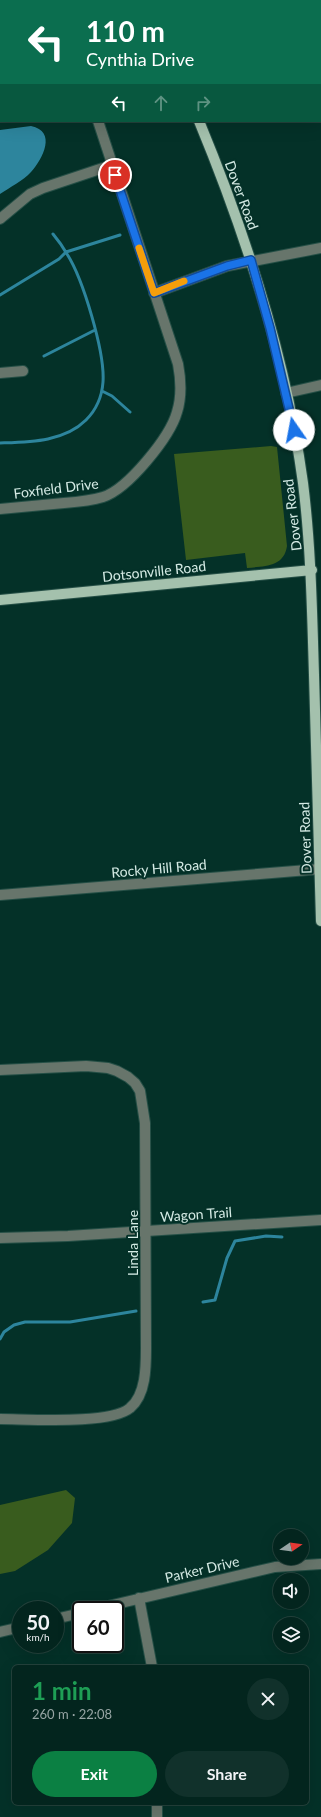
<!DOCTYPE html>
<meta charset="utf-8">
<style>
body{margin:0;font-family:Lato,sans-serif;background:#11312b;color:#f1f3f6;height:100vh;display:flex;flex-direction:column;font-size:15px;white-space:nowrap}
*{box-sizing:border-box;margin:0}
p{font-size:13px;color:#97a5a4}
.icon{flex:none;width:22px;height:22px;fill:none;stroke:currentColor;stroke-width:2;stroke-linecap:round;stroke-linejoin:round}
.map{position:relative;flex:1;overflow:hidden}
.details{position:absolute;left:12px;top:1665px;width:297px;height:140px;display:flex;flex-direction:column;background:#03251e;border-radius:6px;box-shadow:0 4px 16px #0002,0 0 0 1px #24423c}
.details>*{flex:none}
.guide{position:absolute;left:0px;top:0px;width:321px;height:122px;box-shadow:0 4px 16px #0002,0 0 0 1px #24423c;background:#0b6e4f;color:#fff;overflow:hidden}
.needle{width:26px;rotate:77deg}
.fabs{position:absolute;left:273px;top:1529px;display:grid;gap:8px}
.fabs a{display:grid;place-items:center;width:36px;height:36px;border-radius:50%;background:#03251e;box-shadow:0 4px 16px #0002,0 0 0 1px #24423c;font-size:20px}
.speed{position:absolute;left:12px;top:1601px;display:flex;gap:8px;font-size:20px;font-weight:700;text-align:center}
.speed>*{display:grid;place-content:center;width:52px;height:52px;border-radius:50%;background:#03251e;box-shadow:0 4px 16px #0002,0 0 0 1px #24423c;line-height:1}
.speed small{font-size:10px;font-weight:400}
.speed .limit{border:2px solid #111;border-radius:6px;background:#fff;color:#111}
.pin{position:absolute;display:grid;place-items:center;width:34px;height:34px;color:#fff;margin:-17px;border:2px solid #fff;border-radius:50%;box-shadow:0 1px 4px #0007}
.me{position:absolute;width:44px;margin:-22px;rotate:348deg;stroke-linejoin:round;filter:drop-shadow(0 0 3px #0008)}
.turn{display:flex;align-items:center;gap:14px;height:84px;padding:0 20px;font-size:18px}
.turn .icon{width:52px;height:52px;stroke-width:2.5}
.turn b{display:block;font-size:28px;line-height:34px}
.lanes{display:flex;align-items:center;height:38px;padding:0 20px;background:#0003;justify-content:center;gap:20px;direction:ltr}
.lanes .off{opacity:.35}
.round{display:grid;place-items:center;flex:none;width:42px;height:42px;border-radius:21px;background:#11312b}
.headline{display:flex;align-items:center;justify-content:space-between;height:68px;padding:0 20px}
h1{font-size:24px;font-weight:700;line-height:30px;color:#1e9e55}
.button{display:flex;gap:8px;margin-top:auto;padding:8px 20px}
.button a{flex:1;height:46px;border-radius:24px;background:#0b8043;color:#fff;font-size:16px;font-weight:700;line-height:46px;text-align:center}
.button a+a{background:#11312b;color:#f1f3f6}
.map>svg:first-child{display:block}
.green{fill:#395c1e}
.water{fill:#2d859d}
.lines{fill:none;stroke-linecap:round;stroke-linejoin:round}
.stream{stroke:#2d859d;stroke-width:3}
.minor-casing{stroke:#254f46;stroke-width:12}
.major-casing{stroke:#254f46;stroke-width:12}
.minor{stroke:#67756b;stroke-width:10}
.major{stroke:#a4c1ad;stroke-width:10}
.route-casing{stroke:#114b97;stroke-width:10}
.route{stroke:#1a73e8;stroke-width:7}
.slow{stroke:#f59e0b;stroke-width:7}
.labels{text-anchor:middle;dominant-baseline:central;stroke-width:4;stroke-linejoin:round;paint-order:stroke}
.street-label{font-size:14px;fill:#d4eae4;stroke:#043128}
</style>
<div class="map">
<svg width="321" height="1817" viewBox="0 0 321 1817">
<rect width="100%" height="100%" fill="#043128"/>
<path class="green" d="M 271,446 L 277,447 L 287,546 C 284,567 265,566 247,568 L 245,553 L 186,560 L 174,454 Z
M 66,1490 L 75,1498 L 72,1523 L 48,1550 L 15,1571 L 0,1574 L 0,1505 Z"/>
<path class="water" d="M 31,126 C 57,131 43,159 31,172 C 23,181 10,187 0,194 L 0,130 Z"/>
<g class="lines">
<path class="stream" d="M 0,295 L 59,259 L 66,252 L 120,235
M 44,356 L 95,330
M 102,391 L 112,396 L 130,412
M 0,443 C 29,442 64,442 86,420 C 96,410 102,396 103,382 C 105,352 83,279 67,254 C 63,247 58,240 53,234
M 203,1302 L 215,1300 L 227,1258 L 235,1241 L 266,1236 L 282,1237
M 0,1339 L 4,1332 L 14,1325 L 25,1322 L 70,1322 L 136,1311"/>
<g class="minor-casing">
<path id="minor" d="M 0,219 L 30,194 L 43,188 L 112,165
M 154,293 L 227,266 L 321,248
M 0,373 L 23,371
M 286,393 L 321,385
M 0,509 C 21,507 42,505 64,503 C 77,502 90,501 103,497 C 128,489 170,437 177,412 C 182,396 181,380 178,364 L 98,121
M 0,895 L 320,869
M 0,1070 L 86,1066 L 108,1068 L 117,1071 L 128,1077 L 135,1083 L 140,1091 L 145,1123 L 146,1348 C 146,1367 146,1395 130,1408 C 110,1425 28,1419 0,1419
M 0,1238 L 68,1236 L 321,1220
M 139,1598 L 152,1667
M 91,1610 L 275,1567 L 321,1564
M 55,1619 L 81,1613
M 0,1632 L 21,1627
M 157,1803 L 157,1817"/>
</g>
<g class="major-casing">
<path id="major" d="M 150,0 L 150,1
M 199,121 C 247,237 286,358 303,483 C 311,547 312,611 314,675 C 316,757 318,839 321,921
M 0,600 L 312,570"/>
</g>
<use href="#minor" class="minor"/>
<use href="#major" class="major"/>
</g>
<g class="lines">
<g class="route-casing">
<path id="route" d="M 115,175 L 154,293 L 227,266 L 251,260 L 270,328 L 294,430"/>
</g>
<use href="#route" class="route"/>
<path class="slow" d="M 139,248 L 154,293 L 184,281"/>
</g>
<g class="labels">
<g class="street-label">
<text transform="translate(242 195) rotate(70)">Dover Road</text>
<text transform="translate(56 488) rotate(-7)">Foxfield Drive</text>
<text transform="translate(292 515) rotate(-97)">Dover Road</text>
<text transform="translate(154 571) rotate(-6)">Dotsonville Road</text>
<text transform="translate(305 838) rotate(-92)">Dover Road</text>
<text transform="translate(159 868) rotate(-5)">Rocky Hill Road</text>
<text transform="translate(196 1214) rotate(-4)">Wagon Trail</text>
<text transform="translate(132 1243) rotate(-90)">Linda Lane</text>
<text transform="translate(202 1569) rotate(-13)">Parker Drive</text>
</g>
</g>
</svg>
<div class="fabs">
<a><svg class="needle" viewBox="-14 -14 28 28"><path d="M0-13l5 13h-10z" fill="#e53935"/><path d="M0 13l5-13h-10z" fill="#97a5a4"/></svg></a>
<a><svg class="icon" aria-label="sound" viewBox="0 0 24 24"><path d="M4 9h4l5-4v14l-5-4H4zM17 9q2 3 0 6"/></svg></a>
<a><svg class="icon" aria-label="layers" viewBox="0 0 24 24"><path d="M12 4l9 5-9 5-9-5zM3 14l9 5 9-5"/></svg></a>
</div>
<div class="speed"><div>50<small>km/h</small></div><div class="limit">60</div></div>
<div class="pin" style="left:115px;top:175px;background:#d93025"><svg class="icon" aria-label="arrive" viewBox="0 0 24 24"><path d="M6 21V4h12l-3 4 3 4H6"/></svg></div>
<svg class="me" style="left:294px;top:430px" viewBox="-20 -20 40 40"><circle r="19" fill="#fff"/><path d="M0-13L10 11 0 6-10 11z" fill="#1a73e8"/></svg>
<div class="guide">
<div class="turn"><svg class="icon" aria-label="left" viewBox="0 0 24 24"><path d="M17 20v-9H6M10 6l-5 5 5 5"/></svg><div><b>110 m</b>Cynthia Drive</div></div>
<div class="lanes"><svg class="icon" aria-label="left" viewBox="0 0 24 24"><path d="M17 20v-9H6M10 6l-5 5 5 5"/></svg><svg class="icon off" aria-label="ahead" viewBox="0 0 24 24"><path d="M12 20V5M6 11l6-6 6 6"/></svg><svg class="icon off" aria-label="right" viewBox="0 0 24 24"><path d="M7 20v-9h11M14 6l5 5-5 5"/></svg></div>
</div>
<section class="details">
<div class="headline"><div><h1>1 min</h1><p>260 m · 22:08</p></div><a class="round"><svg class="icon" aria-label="close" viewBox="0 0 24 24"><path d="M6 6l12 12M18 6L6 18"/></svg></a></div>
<div class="button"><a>Exit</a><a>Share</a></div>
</section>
</div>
